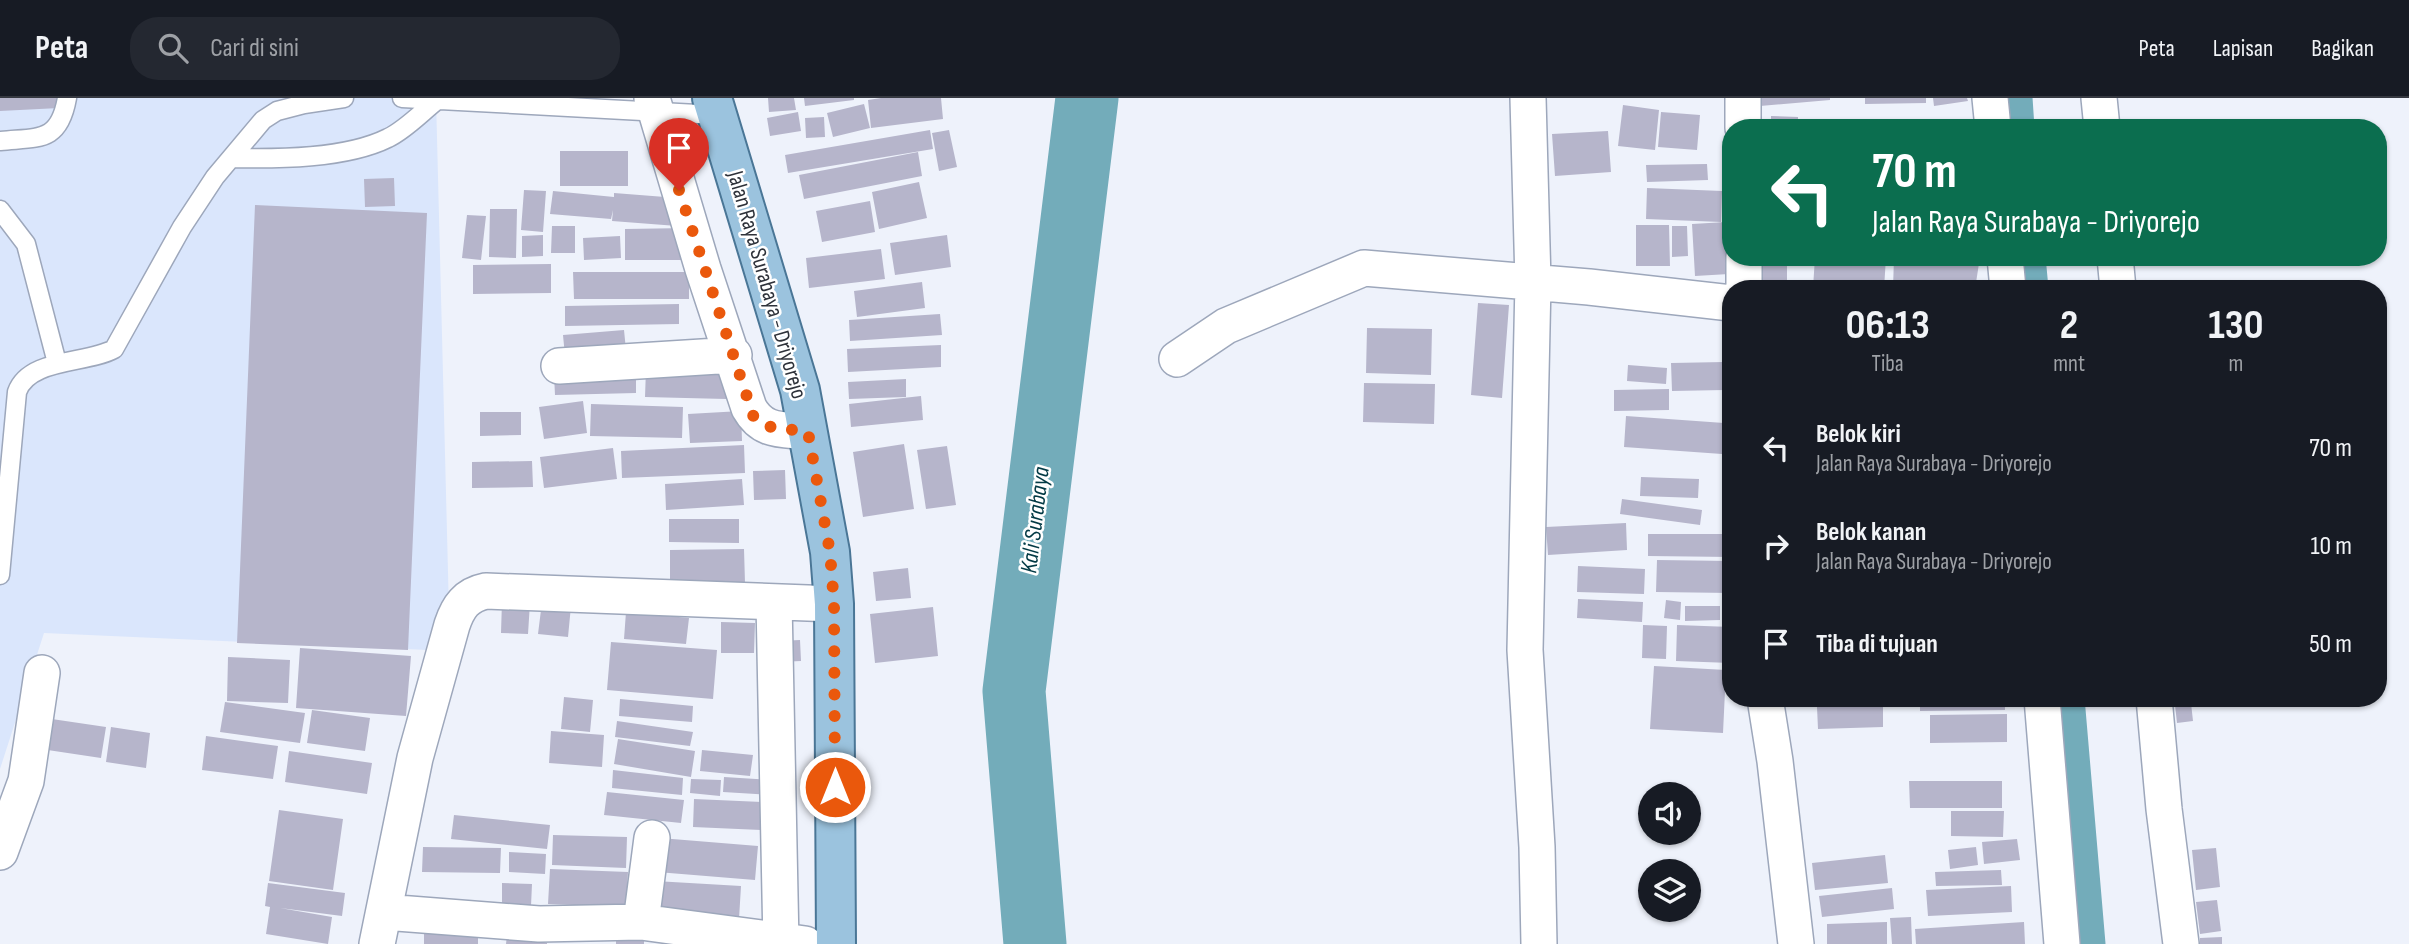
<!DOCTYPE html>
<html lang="id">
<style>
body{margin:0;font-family:"Sofia Sans Condensed",sans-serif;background:#242831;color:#f1f3f6;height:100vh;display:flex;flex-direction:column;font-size:26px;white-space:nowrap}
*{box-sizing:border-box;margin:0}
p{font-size:23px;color:#9ea1a6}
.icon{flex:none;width:38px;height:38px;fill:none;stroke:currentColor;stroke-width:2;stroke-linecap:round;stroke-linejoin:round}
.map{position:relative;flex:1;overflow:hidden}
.details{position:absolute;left:1722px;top:182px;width:665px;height:427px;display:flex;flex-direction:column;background:#171b24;border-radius:28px;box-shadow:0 2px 5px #0004}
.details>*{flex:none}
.top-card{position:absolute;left:1722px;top:21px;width:665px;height:147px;border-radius:28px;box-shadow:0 2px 5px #0004;background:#0b6e4f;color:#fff;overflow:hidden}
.tools{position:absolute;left:1638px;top:684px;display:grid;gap:14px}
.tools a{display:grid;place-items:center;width:63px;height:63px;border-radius:50%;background:#171b24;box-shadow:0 2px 5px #0004;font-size:35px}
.pin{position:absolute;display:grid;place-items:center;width:60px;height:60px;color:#fff;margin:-72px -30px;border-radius:50% 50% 50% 0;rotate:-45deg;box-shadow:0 0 7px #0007}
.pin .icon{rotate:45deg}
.me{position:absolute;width:77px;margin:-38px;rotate:0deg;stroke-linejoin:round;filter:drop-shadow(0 0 5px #0008)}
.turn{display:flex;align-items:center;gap:24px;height:147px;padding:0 35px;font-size:32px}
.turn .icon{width:91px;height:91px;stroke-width:2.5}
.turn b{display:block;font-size:49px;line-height:60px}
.eta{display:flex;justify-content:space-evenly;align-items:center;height:119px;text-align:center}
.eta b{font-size:42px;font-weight:700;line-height:49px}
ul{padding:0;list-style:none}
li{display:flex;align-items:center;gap:21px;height:98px;padding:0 35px}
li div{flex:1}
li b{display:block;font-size:26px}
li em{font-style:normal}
header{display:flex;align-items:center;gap:42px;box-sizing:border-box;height:98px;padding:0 35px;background:#171b24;border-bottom:2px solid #363941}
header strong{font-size:33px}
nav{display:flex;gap:38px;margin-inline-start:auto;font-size:24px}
.search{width:490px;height:63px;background:#242831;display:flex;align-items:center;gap:18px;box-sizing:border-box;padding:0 24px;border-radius:28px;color:#9ea1a6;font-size:26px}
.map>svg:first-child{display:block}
.built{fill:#dae6fc}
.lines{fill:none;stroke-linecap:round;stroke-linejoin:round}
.canal{stroke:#73acba;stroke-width:37}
.river{stroke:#73acba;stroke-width:63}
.building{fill:#b6b5cb}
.service-casing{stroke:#9da7bb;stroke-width:21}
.minor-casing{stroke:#9da7bb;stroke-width:38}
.primary-casing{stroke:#4a7696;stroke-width:42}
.service{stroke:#fff;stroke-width:18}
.minor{stroke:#fff;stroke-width:35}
.primary{stroke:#9bc3de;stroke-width:38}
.route{stroke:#ea580c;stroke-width:12;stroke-dasharray:0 21.6}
.labels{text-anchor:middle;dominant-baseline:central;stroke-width:5;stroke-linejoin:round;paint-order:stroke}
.street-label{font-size:23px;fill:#2e323a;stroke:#fff}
.water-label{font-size:24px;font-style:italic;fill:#033a45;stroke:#fff}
</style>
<header>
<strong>Peta</strong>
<div class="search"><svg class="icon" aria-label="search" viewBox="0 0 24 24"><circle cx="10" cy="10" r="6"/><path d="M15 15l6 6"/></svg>Cari di sini</div>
<nav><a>Peta</a><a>Lapisan</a><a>Bagikan</a></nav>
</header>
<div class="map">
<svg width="2409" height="846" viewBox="0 0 2409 846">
<rect width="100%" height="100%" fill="#eef2fb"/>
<path class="built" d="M 0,0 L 436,0 L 450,553 L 44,535 L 0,671 Z"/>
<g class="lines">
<path class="canal" d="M 2014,0 L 2016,30
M 2027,159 L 2030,191
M 2066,600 L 2087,846"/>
<path class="river" d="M 1035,846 L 1014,593 L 1087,0"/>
</g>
<path class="building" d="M 0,0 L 59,0 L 59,10 L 0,13 Z
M 768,0 L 794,0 L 796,12 L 769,14 Z
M 804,0 L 854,0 L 854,2 L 805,8 Z
M 881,0 L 941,0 L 943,21 L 871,30 L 868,2 Z
M 1760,0 L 1830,0 L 1830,2 L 1760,8 Z
M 1865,0 L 1926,0 L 1926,5 L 1865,6 Z
M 1933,0 L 1967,0 L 1968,3 L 1934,8 Z
M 864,6 L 870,30 L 833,39 L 827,15 Z
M 1623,7 L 1659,12 L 1655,52 L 1618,48 Z
M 798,14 L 801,33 L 770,38 L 767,20 Z
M 1661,14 L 1700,17 L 1697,52 L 1658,49 Z
M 1771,18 L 1798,19 L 1798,30 L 1771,30 Z
M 824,19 L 825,39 L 806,40 L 805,20 Z
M 1831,23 L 1914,24 L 1914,30 L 1831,30 Z
M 930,32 L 933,51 L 788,75 L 785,57 Z
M 949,32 L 957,69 L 939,73 L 932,35 Z
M 1608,33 L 1611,74 L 1555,78 L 1552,36 Z
M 560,53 L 628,53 L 628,88 L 560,88 Z
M 918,54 L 922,78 L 804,101 L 799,77 Z
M 1707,66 L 1708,82 L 1647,84 L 1646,67 Z
M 394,80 L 395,108 L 365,109 L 364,81 Z
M 919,84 L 927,120 L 879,131 L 872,94 Z
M 1647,90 L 1722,93 L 1721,124 L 1646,121 Z
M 524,92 L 546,93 L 543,134 L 521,132 Z
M 553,93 L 614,99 L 614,95 L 678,100 L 677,128 L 612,123 L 613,112 L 611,121 L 550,116 Z
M 870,103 L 875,134 L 822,144 L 816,113 Z
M 255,107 L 427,115 L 408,552 L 237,545 Z
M 490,111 L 517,111 L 516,160 L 489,159 Z
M 467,117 L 486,118 L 481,162 L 462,160 Z
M 1726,124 L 1729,176 L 1695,178 L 1692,126 Z
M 1636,127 L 1669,127 L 1670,168 L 1636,168 Z
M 552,128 L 575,128 L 575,155 L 551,155 Z
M 1672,128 L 1687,128 L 1688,158 L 1672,159 Z
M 688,130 L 688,162 L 625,162 L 625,131 Z
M 543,137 L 543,158 L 522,159 L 522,138 Z
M 947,137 L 951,169 L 895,177 L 890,145 Z
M 620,138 L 621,160 L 584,162 L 583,140 Z
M 881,151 L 885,181 L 809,190 L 806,160 Z
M 1754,159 L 1787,159 L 1787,186 L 1753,185 Z
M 1815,159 L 1886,159 L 1884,191 L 1813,190 Z
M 1894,159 L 1980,159 L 1975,191 L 1893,191 Z
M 551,166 L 551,195 L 473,196 L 473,167 Z
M 573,174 L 689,174 L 689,201 L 574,201 Z
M 922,184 L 925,210 L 857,219 L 854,193 Z
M 1478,205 L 1509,207 L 1502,300 L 1471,297 Z
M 679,206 L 679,226 L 565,228 L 565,208 Z
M 940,216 L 942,237 L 850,243 L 849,222 Z
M 1367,230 L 1432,231 L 1431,277 L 1366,275 Z
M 624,232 L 626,252 L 565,258 L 563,237 Z
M 941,247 L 941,269 L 848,274 L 847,251 Z
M 1724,264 L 1724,292 L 1672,293 L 1671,265 Z
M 1628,267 L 1667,270 L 1666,286 L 1627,283 Z
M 646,271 L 728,273 L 726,301 L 645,299 Z
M 636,275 L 636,295 L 555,297 L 554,277 Z
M 906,281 L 906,299 L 849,301 L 848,284 Z
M 1364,285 L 1435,286 L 1434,326 L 1363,324 Z
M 1669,291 L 1669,312 L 1614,313 L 1614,292 Z
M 921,298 L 923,322 L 851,329 L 849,306 Z
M 583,303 L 587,335 L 544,341 L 539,309 Z
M 591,306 L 683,309 L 682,340 L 590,338 Z
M 741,313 L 742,343 L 690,345 L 688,316 Z
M 480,314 L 521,314 L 521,337 L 480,338 Z
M 1626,318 L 1724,325 L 1722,356 L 1624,349 Z
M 904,346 L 914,411 L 863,419 L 853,354 Z
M 744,347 L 745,375 L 622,380 L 621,353 Z
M 947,348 L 956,407 L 926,411 L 917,352 Z
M 613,350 L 617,381 L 544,390 L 540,359 Z
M 532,363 L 533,389 L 472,390 L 472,364 Z
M 785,372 L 786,401 L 754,402 L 753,373 Z
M 1641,379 L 1699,381 L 1698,400 L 1640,398 Z
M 742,381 L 744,407 L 666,412 L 665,386 Z
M 1622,401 L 1702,412 L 1700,427 L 1620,416 Z
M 669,421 L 739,421 L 739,445 L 669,444 Z
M 1626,425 L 1627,452 L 1548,457 L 1546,429 Z
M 1648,436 L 1731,436 L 1731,459 L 1648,458 Z
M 744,451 L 745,485 L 670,485 L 670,452 Z
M 1657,462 L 1731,463 L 1731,495 L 1656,494 Z
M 1578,468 L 1645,471 L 1644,496 L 1577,494 Z
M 908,470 L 911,500 L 876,503 L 873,474 Z
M 1578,501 L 1643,504 L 1642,524 L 1577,520 Z
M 1666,502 L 1681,504 L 1680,522 L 1664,520 Z
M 502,503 L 530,505 L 528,536 L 501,535 Z
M 542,504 L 571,508 L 568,539 L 538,536 Z
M 1685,508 L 1720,508 L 1720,522 L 1685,523 Z
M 933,509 L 938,558 L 875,565 L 870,516 Z
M 626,514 L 689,520 L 686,546 L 624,541 Z
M 721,524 L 755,525 L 754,555 L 721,555 Z
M 1643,527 L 1667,528 L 1666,561 L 1642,560 Z
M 1677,527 L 1731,529 L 1731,565 L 1676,563 Z
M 800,542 L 801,563 L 779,564 L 778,543 Z
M 611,544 L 717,552 L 713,601 L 607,592 Z
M 300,550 L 411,558 L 406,618 L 296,610 Z
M 228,559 L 290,562 L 288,605 L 227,603 Z
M 1654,568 L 1726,572 L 1723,635 L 1650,631 Z
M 564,599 L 593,602 L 590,634 L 561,631 Z
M 1920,600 L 2005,600 L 2005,612 L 1920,613 Z
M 620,601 L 693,608 L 692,624 L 619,618 Z
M 225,604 L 305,615 L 300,645 L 220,634 Z
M 2191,605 L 2193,623 L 2177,625 L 2175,607 Z
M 1883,607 L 1883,629 L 1818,631 L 1817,609 Z
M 312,612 L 370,620 L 365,653 L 307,645 Z
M 2007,616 L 2007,644 L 1930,645 L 1930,617 Z
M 45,620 L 106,629 L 101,660 L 41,651 Z
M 617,623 L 693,634 L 690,648 L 615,639 Z
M 111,629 L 150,635 L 146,670 L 106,664 Z
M 551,633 L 604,637 L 602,669 L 549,665 Z
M 206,638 L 278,648 L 273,681 L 202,672 Z
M 618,641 L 695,653 L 691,679 L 614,666 Z
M 702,652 L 753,657 L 750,678 L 700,673 Z
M 289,653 L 372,665 L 367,696 L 285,684 Z
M 613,672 L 683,680 L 682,697 L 612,690 Z
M 724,679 L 772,682 L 771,697 L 723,694 Z
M 691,681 L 721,682 L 720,698 L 690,695 Z
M 1909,683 L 2002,683 L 2002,710 L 1910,710 Z
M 607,694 L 684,702 L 681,725 L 604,717 Z
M 694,701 L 762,704 L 761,732 L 693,729 Z
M 279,712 L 343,721 L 333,792 L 269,783 Z
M 1951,713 L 2004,713 L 2003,739 L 1951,738 Z
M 454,717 L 550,727 L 547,751 L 451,741 Z
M 553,737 L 627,739 L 626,770 L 552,767 Z
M 660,740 L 758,748 L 755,782 L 657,774 Z
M 2017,741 L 2020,762 L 1984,766 L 1982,744 Z
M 423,749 L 501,750 L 500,775 L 422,774 Z
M 1976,749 L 1978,767 L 1950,771 L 1948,752 Z
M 2216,750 L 2220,789 L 2196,792 L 2192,752 Z
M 509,754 L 546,756 L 545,776 L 509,774 Z
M 1885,757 L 1888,785 L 1815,792 L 1812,765 Z
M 550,771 L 628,774 L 626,809 L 548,806 Z
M 2001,772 L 2002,787 L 1936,788 L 1935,774 Z
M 655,783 L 741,788 L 739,821 L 653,816 Z
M 268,785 L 345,795 L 342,818 L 280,810 L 332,819 L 328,846 L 266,836 L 270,809 L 265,808 Z
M 502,785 L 532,786 L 531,808 L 502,807 Z
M 2011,788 L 2012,814 L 1928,818 L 1926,792 Z
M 1892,790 L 1894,811 L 1822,819 L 1819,798 Z
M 2217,802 L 2221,833 L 2200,836 L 2196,804 Z
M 1911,819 L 1912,846 L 1892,846 L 1890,820 Z
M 1887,824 L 1887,846 L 1827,846 L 1827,826 Z
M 2024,824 L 2025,846 L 1916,846 L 1915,831 Z
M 616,834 L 644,836 L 644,846 L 616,846 Z
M 424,835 L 478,837 L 478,846 L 424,846 Z
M 507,837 L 547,845 L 547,846 L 506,846 Z
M 2222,839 L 2222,846 L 2200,846 L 2200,840 Z"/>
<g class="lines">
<g class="service-casing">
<path id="service" d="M 402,0 L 716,17
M 0,43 C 39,39 59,45 67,0
M 231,60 C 277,61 346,61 388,40 C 405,32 421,15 436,3
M 0,112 L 26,146 L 57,265
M 0,477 L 17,294 C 29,260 87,266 114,251 L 182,129 L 215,79 L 263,22 L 277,13 L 304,6 L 344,0"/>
</g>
<g class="minor-casing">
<path id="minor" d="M 652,0 L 703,171 L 749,310 C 763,335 782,331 808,334
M 1528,0 L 1533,184 L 1525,552 L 1537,749 L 1539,846
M 1990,0 L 1993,30
M 2099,0 L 2102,30
M 1743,30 L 1743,0
M 1744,159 L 1744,191
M 2005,159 L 2008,191
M 2115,159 L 2118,191
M 1177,261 L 1226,228 L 1364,170 L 1589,189 L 1731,205
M 559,268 L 734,257
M 774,504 L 781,846
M 1765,600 L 1775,663 L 1796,846
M 2042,600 L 2062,846
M 2154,600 L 2164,711 L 2181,846
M 0,754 L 26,683 L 42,575
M 384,814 L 539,826 L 641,824 L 805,846
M 641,824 L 652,740
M 377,846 L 415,660 L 452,527 C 458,509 466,497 486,493 L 834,506"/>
</g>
<g class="primary-casing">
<path id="primary" d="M 712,0 L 800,292 L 830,454 L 834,506 L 836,846"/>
</g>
<use href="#service" class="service"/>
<use href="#minor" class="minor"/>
<use href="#primary" class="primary"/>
</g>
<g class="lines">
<path class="route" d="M 679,92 L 754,320 L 765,328 L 808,334 L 830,454 L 834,506 L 835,689"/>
</g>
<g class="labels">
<g class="street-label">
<text transform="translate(767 187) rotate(74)">Jalan Raya Surabaya - Driyorejo</text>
</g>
<g class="water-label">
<text transform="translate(1035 422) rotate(-83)">Kali Surabaya</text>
</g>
</g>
</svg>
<div class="tools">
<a><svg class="icon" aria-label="sound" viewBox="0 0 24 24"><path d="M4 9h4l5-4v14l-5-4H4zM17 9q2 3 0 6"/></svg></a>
<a><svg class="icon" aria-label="layers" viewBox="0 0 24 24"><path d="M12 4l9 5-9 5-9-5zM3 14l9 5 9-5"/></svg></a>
</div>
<div class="pin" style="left:679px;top:92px;background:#d93025"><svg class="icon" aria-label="arrive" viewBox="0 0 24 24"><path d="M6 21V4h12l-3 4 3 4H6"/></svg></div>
<svg class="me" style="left:835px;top:689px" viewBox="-20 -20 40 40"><circle r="17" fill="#ea580c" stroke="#fff" stroke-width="3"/><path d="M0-11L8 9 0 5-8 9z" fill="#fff"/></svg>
<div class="top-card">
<div class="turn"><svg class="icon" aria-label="left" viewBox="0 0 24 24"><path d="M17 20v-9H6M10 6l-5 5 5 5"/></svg><div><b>70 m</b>Jalan Raya Surabaya - Driyorejo</div></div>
</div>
<section class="details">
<div class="eta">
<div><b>06:13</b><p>Tiba</p></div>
<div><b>2</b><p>mnt</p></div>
<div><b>130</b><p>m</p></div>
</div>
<ul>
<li><svg class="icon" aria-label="left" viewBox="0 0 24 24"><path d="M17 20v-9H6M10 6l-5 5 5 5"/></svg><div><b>Belok kiri</b><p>Jalan Raya Surabaya - Driyorejo</p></div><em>70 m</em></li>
<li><svg class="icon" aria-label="right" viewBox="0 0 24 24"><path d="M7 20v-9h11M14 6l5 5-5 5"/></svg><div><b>Belok kanan</b><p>Jalan Raya Surabaya - Driyorejo</p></div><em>10 m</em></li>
<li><svg class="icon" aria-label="arrive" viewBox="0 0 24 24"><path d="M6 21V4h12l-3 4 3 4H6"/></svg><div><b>Tiba di tujuan</b></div><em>50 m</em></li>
</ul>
</section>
</div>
